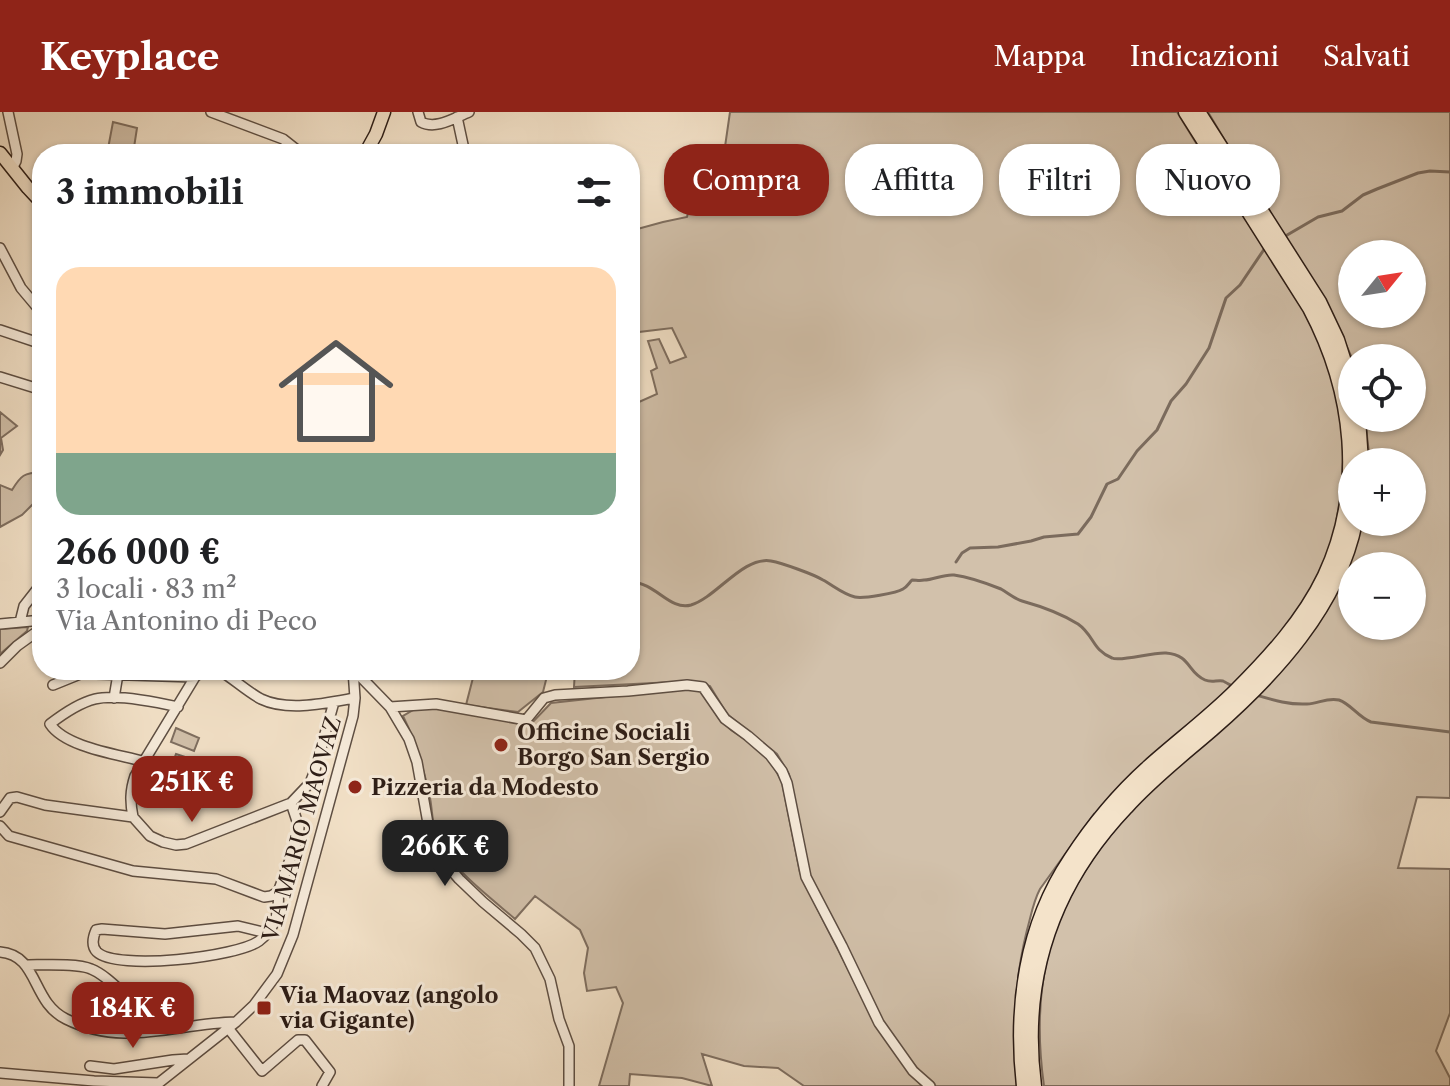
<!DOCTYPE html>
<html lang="it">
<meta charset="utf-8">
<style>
body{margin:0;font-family:"Libre Caslon Text",serif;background:#f6f6f6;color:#202124;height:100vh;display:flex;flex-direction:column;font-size:30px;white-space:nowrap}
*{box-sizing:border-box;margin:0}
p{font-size:26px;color:#757577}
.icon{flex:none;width:44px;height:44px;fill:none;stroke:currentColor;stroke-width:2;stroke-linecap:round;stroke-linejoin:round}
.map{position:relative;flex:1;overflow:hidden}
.details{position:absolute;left:32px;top:32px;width:608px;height:536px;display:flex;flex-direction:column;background:#fff;border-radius:32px;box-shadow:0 2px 6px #0004}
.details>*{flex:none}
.guide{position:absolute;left:664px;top:32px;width:666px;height:72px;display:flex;gap:16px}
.needle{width:52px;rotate:60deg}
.buttons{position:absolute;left:1338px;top:128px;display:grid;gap:16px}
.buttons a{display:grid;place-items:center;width:88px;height:88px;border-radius:50%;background:#fff;box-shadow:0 2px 6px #0004;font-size:40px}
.price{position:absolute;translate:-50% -68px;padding:0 18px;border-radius:16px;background:#8f2418;color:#fff;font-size:26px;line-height:52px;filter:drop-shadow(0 2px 4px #0008)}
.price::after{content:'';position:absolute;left:50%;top:48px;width:24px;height:18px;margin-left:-12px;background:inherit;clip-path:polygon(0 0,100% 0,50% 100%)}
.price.active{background:#222;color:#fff}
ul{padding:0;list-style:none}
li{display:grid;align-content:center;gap:16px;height:424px;padding:0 24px}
li span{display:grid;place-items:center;height:248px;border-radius:24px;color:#555}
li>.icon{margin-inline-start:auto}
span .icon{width:144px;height:144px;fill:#fffc;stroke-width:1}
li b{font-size:34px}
h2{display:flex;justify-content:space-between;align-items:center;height:96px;padding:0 24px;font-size:34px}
.pill{padding:0 28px;border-radius:32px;background:#fff;box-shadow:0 2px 6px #0004;font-size:28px;line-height:72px}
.pill.active{background:#8f2418;color:#fff}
header{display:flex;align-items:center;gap:48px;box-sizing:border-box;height:112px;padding:0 40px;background:#8f2418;color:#fff}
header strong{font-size:38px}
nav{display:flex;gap:44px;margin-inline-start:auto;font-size:28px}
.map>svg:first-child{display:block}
.green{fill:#d2c1ab;stroke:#7e6e60;stroke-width:2;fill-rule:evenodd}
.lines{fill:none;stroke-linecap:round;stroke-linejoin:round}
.stream{stroke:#7b6b5d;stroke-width:3}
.minor-casing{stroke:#5d4e43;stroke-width:12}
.major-casing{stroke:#2b1c16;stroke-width:15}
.highway-casing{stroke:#2b1c16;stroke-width:17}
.minor{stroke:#f8eddd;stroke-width:9}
.major{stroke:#f4e3ca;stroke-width:12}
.highway{stroke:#f4e3ca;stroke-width:14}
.poi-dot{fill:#8f2418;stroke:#f8eddd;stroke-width:3}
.labels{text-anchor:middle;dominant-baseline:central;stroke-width:6;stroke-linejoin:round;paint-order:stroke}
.poi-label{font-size:22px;font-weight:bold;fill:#2b1c16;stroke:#f8eddd;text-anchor:start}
.street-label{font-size:22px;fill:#2b1c16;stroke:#f8eddd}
</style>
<header>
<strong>Keyplace</strong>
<nav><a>Mappa</a><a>Indicazioni</a><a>Salvati</a></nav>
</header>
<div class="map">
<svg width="1450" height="974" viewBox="0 0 1450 974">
<rect width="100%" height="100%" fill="#f4e3ca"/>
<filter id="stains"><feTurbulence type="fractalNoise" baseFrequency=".0025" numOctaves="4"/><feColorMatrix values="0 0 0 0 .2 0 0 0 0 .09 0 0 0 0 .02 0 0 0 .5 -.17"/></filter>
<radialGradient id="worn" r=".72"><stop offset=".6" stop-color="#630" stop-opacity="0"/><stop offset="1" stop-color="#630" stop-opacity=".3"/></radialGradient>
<path class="green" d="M730 0H1177L1222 73 1243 59 1208 0H1450V686L1417 685 1398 756 1450 757V901L1436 939 1450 966V974H1044C1030 873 1049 799 1113 720L1094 702 1040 777C1033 790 1031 804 1027 818 1014 870 1012 922 1017 974H936L926 967 907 944 877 901 809 761 804 733 789 662 777 642 727 602 710 574 693 569 574 575 575 558H630V294L657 282 651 259 657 256 648 229 659 227 670 251 686 245 672 216 630 221V119L663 110 687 105 688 101 716 97ZM1352 142H1412V202H1352ZM1343 226 1352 246H1412V306H1365L1370 350H1412V410L1336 411 1341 381 1343 345 1342 316 1331 259ZM1352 454H1412V514H1352Z
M113 10 137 16 133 42H107Z
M0 300 17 314 1 326 3 338 0 343Z
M42 360V383L22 403 0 415V373L12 378C21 363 24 361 42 360Z
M28 515 27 519 0 542V517Z
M475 558H557L548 560 543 580 518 600 466 593Z
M688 576 702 580 718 605 731 618 755 634 772 652 782 670 800 761 811 784 878 917 905 955 922 974H804L778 956 744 954 702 942 712 974 682 966 630 962 629 974H599L623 891 616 875 587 879 584 861 588 836 580 818 535 784 515 807C493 788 454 758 440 733 432 718 433 702 430 686 424 657 416 630 403 604L415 597 448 596 529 614 551 591Z
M176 616 199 626 194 639 171 630Z
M176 642 191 647 181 675 166 669Z"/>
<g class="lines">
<path class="stream" d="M1282 126 1318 105 1342 99 1363 83 1377 77 1418 61 1430 59 1450 60
M956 450 962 441 970 436 998 435 1031 429 1044 425 1078 422 1091 405 1107 372 1118 367 1137 339 1157 318 1171 289 1186 272 1209 236 1226 186 1240 173 1265 136
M630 470C656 470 669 499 691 493 717 485 743 444 771 449 782 451 813 462 823 468 834 474 843 482 855 485 863 487 897 481 903 477 907 475 909 471 912 468 916 468 920 469 924 468 934 468 943 462 954 463 969 465 986 471 1001 477 1008 481 1015 487 1022 489 1040 494 1062 502 1078 512 1094 523 1092 538 1112 546 1121 550 1152 540 1166 541 1191 543 1187 560 1205 568 1212 571 1216 568 1223 569 1225 570 1232 574 1234 575
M1256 583C1273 588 1289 593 1307 592 1318 592 1327 585 1339 588 1351 592 1358 605 1371 610L1450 620"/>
<g class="minor-casing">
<path id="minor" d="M8 0 17 42 16 49 12 57
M211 0 283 27 302 42
M418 0 421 10C436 18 454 6 469 0
M457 5 465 42
M0 136 21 176 42 201
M0 218 42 232
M0 265 42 278
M20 510 24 494 42 471
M0 512 42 508
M0 551 17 534 42 516
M219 558C234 567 246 579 261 587 288 600 327 591 355 586
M354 558 390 595 409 627 417 650 431 728 436 740 459 767 483 790 521 822 535 836 550 867 559 907 569 934V974
M53 573 90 558 96 562 195 565
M114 586 118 562
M390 595 436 592 526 608 544 586 555 583 628 579 687 573 703 575 725 607 748 624 770 643 782 659 787 671 806 765 842 834 879 911 913 959 930 974
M142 649C116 642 65 635 50 612 63 602 79 591 95 587 116 582 156 590 178 595
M0 700 10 686 17 685 45 693 133 705 150 724 163 730 176 733 186 732 291 691 310 671 314 661 334 590
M133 705C130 690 130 679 135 664L195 565 203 558
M0 714 9 724 133 759 216 767 264 785 271 784 278 780
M267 821 238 814 165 822 102 817 96 818C93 825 91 834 97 840 117 859 237 845 259 829 275 817 280 799 278 780L298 726 299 715 291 691
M0 840C39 843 31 890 66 907 124 936 177 911 236 910
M27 853C43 853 78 851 91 857 106 863 119 878 131 888V898L112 920
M228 916 262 959 298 928H305L330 960 322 974
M90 954 114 957 173 948 188 947
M0 961 94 969 158 971
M155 974 236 910 254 893 277 862 293 823 353 604 355 586 353 558"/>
</g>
<g class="major-casing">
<path id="major" d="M0 41 28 76 42 91
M365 42 376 22 384 0"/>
</g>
<g class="highway-casing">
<path id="highway" d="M1198 0 1319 190 1337 228 1352 275
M1358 306 1361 350
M1024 974C1015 895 1026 814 1071 747 1093 713 1119 682 1149 655 1178 629 1209 606 1236 579 1270 545 1304 508 1325 464 1366 376 1354 279 1310 196L1186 0
M1034 974C1020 867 1052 773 1126 695 1152 666 1182 643 1212 617 1274 563 1338 494 1355 410"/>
</g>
<use href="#minor" class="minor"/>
<use href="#major" class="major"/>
<use href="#highway" class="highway"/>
</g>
<g class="poi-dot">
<circle cx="501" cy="633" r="8"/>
<circle cx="355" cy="675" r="8"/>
<rect x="256" y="888" width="16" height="16" rx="4"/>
</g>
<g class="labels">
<g class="poi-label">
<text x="517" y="620">Officine Sociali<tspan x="517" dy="25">Borgo San Sergio</tspan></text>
<text x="371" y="675">Pizzeria da Modesto</text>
<text x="280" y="883">Via Maovaz (angolo<tspan x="280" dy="25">via Gigante)</tspan></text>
</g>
<g class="street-label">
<text transform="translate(302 717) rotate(-74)">VIA MARIO MAOVAZ</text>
</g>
</g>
<rect width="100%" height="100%" filter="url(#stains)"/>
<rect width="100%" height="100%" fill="url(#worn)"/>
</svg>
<div class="buttons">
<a><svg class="needle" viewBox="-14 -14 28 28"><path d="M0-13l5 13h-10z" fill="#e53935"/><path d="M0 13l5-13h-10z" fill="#757577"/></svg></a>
<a><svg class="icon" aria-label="locate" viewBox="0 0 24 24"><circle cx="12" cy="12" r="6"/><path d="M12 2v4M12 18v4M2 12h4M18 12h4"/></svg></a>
<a>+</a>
<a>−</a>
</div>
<b class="price" style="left:192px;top:712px">251K €</b>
<b class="price active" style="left:445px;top:776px">266K €</b>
<b class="price" style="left:133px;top:938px">184K €</b>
<div class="guide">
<a class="pill active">Compra</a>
<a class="pill">Affitta</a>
<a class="pill">Filtri</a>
<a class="pill">Nuovo</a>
</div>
<section class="details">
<h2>3 immobili<svg class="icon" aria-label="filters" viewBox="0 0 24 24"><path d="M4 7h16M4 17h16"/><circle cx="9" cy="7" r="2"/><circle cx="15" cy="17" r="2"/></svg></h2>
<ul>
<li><span style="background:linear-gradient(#ffd9b3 75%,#7fa58c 0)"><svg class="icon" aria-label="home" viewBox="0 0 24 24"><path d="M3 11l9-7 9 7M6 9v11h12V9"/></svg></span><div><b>266 000 €</b><p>3 locali · 83 m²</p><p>Via Antonino di Peco</p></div></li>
</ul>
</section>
</div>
